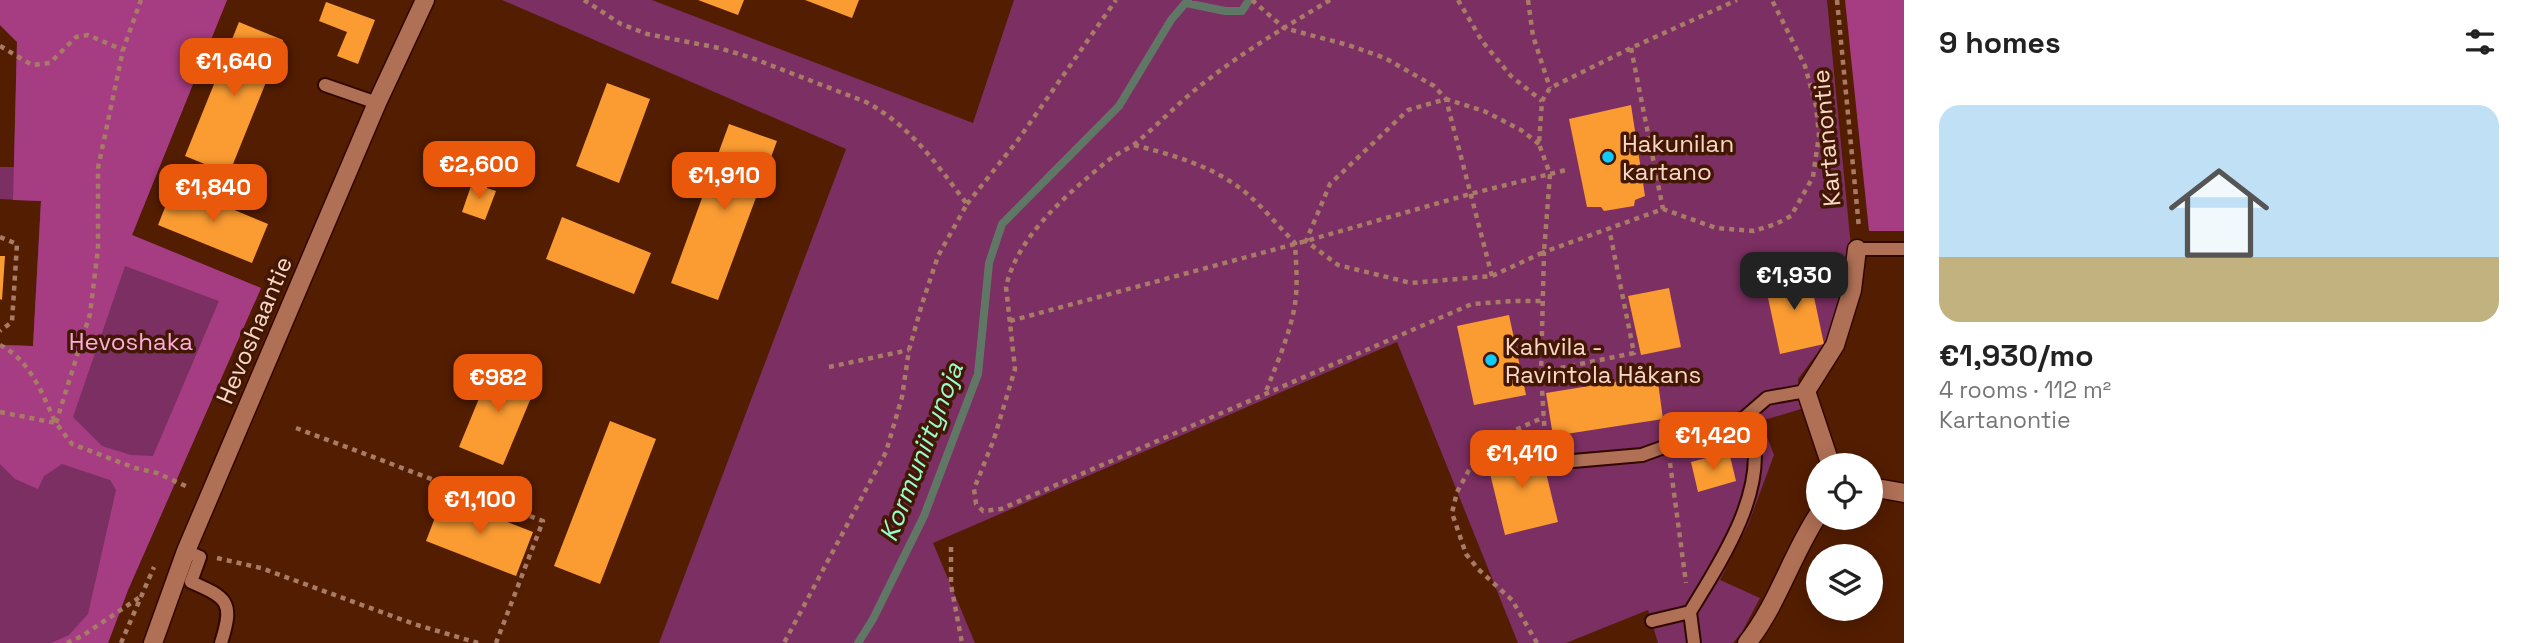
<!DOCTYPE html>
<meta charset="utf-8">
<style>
body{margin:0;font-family:"Space Grotesk",sans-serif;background:#f6f6f6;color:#222;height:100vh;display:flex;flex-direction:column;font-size:26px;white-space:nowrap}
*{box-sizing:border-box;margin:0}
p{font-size:23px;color:#767676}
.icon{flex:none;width:38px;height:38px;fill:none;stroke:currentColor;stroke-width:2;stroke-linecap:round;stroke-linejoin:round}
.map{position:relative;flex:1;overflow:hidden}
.drawer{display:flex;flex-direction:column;background:#fff;width:630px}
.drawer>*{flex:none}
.controls{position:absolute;left:1806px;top:453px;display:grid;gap:14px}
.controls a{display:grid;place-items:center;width:77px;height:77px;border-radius:50%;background:#fff;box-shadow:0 4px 18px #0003;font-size:35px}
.price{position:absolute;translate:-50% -60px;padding:0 16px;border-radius:14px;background:#ea580c;color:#fff;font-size:23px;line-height:46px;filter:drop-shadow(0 2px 4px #0008)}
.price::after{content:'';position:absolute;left:50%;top:42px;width:21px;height:16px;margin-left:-10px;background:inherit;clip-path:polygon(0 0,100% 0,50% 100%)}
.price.active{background:#222;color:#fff}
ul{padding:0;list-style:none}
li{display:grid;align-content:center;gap:14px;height:371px;padding:0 35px}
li+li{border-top:2px solid #e0e0e0}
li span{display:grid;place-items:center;height:217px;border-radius:21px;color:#555}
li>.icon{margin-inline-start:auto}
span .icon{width:126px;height:126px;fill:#fffc;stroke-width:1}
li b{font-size:30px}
h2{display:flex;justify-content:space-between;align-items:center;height:84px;padding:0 35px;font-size:30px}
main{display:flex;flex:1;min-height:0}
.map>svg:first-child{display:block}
.green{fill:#7c2f62}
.forest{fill:#a63d82;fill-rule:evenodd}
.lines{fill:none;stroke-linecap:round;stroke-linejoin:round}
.stream{stroke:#607765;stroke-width:8}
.building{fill:#fb9c32}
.lane-casing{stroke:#310800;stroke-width:16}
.street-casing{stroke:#310800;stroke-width:21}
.path{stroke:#a87b66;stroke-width:4.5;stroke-dasharray:5 5;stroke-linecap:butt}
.lane{stroke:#af7055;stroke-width:12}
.street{stroke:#af7055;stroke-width:18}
.poi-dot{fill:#10cafa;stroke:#421805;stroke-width:2.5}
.labels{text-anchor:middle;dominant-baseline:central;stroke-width:7;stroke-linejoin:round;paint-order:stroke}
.street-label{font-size:24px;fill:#fbd7c8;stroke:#421805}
.poi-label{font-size:24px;fill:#fbd7c8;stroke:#421805;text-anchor:start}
.park-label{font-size:24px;fill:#feacdc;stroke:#421805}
.water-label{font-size:26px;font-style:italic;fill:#98fbce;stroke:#421805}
</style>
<main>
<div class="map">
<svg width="1904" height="643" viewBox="0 0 1904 643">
<rect width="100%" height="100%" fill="#531d01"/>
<path class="green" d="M0 0H227L132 235 261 288 128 590 108 643H0V345L33 346 41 201 0 199V167H14L17 42 0 25Z
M502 0H652L973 123 1014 0H1827L1851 247 1829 337 1798 379 1801 409 1761 421 1774 455 1748 525 1720 580 1760 598 1742 632 1733 643H1658L1648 610 1566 643H1518L1397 342 933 543 975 643H659L846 149Z"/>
<path class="forest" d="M0 0H227L132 235 261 288 128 590 108 643H51L69 635 88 614 116 490 110 480 62 464 44 476 38 489 15 479 0 464V345L33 346 41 201 13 200 17 42 0 25ZM125 266 219 301 153 456 131 455 102 446 73 417Z
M1845 0H1904V231H1869Z"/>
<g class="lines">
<path class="stream" d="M1186 3 1225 11H1242L1249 0
M858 643 873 619 924 516 978 374 989 263 1002 224 1119 106 1171 20 1188 0"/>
</g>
<path class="building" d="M698 0H744L738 15Z
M805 0H859L852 18Z
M326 2 375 20 358 64 337 56 347 32 319 21Z
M239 22 283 40 229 174 185 156Z
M607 83 650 99 619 183 576 166Z
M1631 105 1645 196 1635 200 1634 206 1604 211 1601 207H1587L1569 119Z
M729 124 777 141 718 300 671 283Z
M472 183 496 191 485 220 462 212Z
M174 185 268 224 252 263 158 225Z
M562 217 651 253 634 294 546 259Z
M0 256H5L2 300 0 299Z
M1808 269 1824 344 1780 354 1764 279Z
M1669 288 1681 347 1641 355 1628 296Z
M1509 315 1526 395 1474 405 1457 326Z
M494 362 538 381 503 465 459 447Z
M1657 375 1663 419 1553 436 1546 393Z
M610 421 656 439 600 584 554 566Z
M1539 444 1558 522 1505 535 1486 457Z
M1729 452 1736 481 1698 492 1691 462Z
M443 497 533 532 516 576 426 541Z"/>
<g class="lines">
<g class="lane-casing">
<path id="lane" d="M325 85 377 103
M1857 249H1904
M1573 461 1642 455 1744 418 1767 398 1806 391
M186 551 200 557 191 582C228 598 234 602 221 643
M1690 612C1719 564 1765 496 1753 437 1752 431 1747 424 1744 418
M1652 621 1690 612 1694 643"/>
</g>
<g class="street-casing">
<path id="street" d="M1831 466 1806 391 1835 345 1852 290 1857 249
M1871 487 1904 493
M153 643 186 551 377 103 425 0
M1747 643C1778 604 1791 556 1818 515"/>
</g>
<path class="path" d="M584 0 621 24 647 34 719 48 752 58 866 102C911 126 937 165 967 204L938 256 922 304 909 350 902 397 886 452 784 643
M1252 0 1284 28 1348 45 1385 58 1434 86 1446 99 1492 276
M1330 0C1289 25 1247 49 1209 79 1183 98 1161 122 1136 143 1126 150 1114 155 1105 163 1066 195 1017 237 1006 287L1015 369 994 439 974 489 976 504 983 511 1001 509 1472 304 1514 301H1544
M1458 0 1482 41 1511 76 1542 101
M1528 0 1533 36 1550 88
M1837 0 1859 228
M0 46 32 65 50 63 76 37 88 35 123 50
M1631 48 1663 209
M1539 144 1521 130 1484 111 1446 99 1408 110 1330 184 1306 241 1338 265 1411 283 1492 276 1544 252 1550 174 1539 144 1542 101 1550 88 1631 48 1737 0
M1134 145C1173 155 1213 166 1245 192 1263 207 1278 226 1295 243 1296 263 1298 284 1295 304 1290 335 1276 365 1265 394
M967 204 1018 140 1116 0
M0 237 17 244 12 322 0 331
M1010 321 1306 241 1470 194 1566 170
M0 345C29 359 43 394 55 422
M829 367 909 350
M1541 372 1634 353 1609 228
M0 412 56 423 72 444 135 468 157 473 188 487
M56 423 90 314 98 249V168L123 50 141 0
M296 428 543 521 496 643
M1559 449 1545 438 1541 372 1544 252 1663 209 1716 228 1754 231 1776 224 1791 216 1813 177 1819 135 1816 106 1805 66 1772 0
M1670 463 1686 583
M951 547V585L962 643
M217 558 261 568 414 624 478 643
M67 643 82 636 140 597
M121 643 154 567
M1537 643 1512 600 1478 569 1466 554 1452 513 1457 492 1481 448 1491 441 1544 417"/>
<use href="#lane" class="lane"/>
<use href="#street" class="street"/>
</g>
<g class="poi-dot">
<circle cx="1608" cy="157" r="7"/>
<circle cx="1491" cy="360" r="7"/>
</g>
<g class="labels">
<g class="street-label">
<text transform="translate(1826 138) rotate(-95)">Kartanontie</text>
<text transform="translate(254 330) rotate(-67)">Hevoshaantie</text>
</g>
<g class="poi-label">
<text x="1622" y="143">Hakunilan<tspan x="1622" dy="28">kartano</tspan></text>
<text x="1505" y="346">Kahvila -<tspan x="1505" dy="28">Ravintola Håkans</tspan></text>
</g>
<g class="park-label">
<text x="131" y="341">Hevoshaka</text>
</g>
<g class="water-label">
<text transform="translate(921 452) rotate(-69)">Kormuniitynoja</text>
</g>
</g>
</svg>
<div class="controls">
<a><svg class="icon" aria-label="locate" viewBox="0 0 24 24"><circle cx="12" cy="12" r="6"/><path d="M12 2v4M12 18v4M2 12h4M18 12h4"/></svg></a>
<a><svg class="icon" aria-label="layers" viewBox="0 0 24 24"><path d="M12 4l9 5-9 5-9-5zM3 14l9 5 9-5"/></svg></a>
</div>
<b class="price" style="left:234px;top:98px">€1,640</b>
<b class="price" style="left:479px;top:201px">€2,600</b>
<b class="price" style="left:724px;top:212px">€1,910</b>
<b class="price" style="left:213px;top:224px">€1,840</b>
<b class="price active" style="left:1794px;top:312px">€1,930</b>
<b class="price" style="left:498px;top:414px">€982</b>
<b class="price" style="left:1713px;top:472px">€1,420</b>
<b class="price" style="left:1522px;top:490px">€1,410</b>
<b class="price" style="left:480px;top:536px">€1,100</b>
</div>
<section class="drawer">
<h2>9 homes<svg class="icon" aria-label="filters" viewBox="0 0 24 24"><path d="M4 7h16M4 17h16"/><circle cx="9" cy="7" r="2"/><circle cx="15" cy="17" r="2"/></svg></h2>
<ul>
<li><span style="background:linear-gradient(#bfe0f5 70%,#c2b280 0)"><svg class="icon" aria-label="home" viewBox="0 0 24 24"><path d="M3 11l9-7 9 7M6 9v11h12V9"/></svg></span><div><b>€1,930/mo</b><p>4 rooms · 112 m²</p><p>Kartanontie</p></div></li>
</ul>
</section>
</main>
